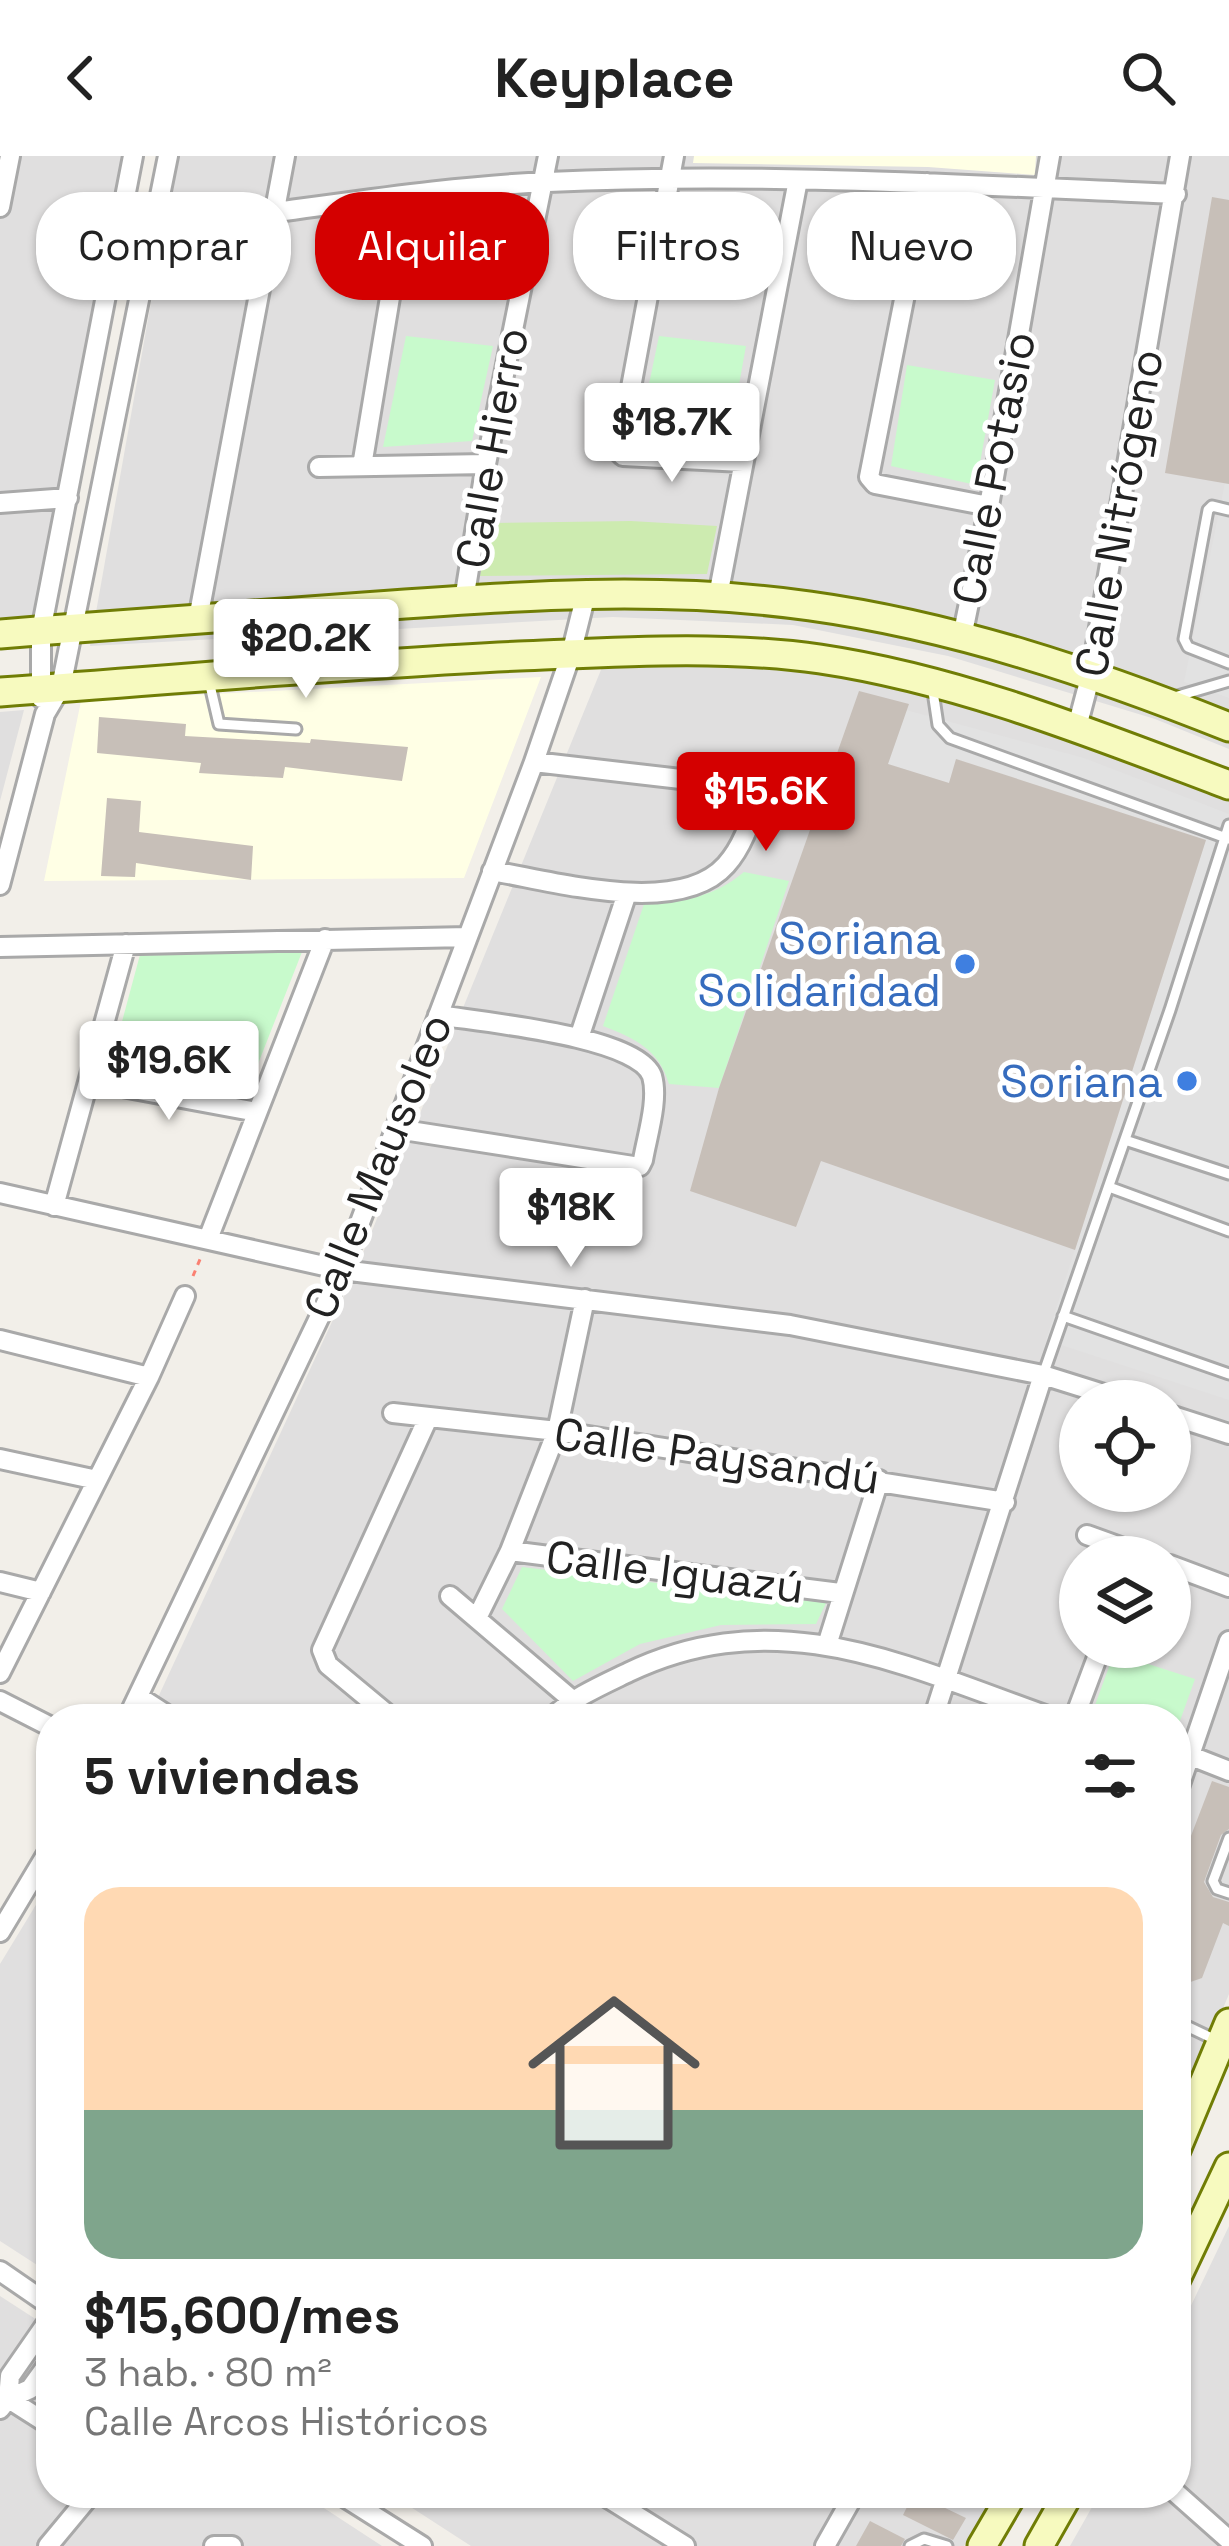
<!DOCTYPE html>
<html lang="es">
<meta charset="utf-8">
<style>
body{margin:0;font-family:"Space Grotesk",sans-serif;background:#f6f6f6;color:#222;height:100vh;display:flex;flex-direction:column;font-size:45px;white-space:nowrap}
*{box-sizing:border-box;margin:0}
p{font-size:39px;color:#767676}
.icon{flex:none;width:66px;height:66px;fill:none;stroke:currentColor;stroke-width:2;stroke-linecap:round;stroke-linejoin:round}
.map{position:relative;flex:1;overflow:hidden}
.sheet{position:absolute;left:36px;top:1548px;width:1155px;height:804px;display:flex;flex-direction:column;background:#fff;border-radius:48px;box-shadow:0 3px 9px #0004}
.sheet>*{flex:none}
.top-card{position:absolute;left:36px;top:36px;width:1158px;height:108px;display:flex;gap:24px}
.controls{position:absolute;left:1059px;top:1224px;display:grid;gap:24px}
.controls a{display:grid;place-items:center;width:132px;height:132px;border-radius:50%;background:#fff;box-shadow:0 3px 9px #0004;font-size:60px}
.price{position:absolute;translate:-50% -102px;padding:0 27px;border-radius:12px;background:#fff;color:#222;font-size:39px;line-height:78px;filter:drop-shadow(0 3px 6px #0008)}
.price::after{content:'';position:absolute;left:50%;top:72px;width:36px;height:27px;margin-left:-18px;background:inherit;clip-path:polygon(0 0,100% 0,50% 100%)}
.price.selected{background:#d40000;color:#fff}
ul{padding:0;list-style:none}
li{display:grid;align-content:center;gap:24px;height:636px;padding:0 48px}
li+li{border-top:3px solid #e0e0e0}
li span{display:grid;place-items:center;height:372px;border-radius:36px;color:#555}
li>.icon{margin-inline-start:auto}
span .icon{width:216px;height:216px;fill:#fffc;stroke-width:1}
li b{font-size:51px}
h2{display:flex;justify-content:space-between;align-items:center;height:144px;padding:0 48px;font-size:51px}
.chip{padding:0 42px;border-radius:48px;background:#fff;box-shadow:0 3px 9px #0004;font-size:42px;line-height:108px}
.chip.selected{background:#d40000;color:#fff}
header{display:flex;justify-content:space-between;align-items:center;height:156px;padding:0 48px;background:#fff;font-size:54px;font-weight:800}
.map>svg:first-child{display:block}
.residential{fill:#e0dfdf;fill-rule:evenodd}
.education{fill:#ffffe5}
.grass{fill:#cdebb0}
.park{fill:#c8facc}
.parking{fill:#e2e2e2}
.building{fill:#c7bfb8}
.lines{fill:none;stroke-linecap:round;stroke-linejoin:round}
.lane-casing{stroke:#a9a9a9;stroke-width:15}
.street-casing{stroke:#a9a9a9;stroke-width:24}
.secondary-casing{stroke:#707d05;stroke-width:33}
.path{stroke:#fa8072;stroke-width:3;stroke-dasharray:6 6;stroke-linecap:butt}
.lane{stroke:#fff;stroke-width:9}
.street{stroke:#fff;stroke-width:18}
.secondary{stroke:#f7fabf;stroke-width:27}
.shop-dot{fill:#3f7fe0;stroke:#fff;stroke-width:4.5}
.labels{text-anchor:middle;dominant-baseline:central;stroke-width:10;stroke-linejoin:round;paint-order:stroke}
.street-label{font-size:45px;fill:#222;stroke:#fff}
.shop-label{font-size:45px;fill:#366cbe;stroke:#fff;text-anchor:end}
</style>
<header><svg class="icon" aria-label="back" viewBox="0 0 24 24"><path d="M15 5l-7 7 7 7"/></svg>Keyplace<svg class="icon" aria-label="search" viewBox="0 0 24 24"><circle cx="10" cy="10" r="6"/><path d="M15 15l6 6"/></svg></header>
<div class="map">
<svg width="1229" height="2390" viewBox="0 0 1229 2390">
<rect width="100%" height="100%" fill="#f2efe9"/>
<path class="residential" d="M0 0H129L46 486 0 491Z
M177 0H1229V593L1155 563 948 500 793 469 613 461 90 490Z
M605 504 822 513 1076 580 1229 642V1838L1176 1966V1563H148L356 1114ZM1080 1245H1170V1335H1080ZM1080 1401H1170V1491H1080Z
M24 554 0 645V556Z
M51 1724V2118L0 2085V1808Z
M1229 2070V2390H1070L1100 2337H1176V2181Z
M0 2140 51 2173V2337H301L382 2390H0Z
M389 2337H997L964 2390H471Z"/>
<path class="education" d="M694 0H1036L1035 19 928 11 693 7Z
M541 521 464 722 44 725 81 545Z"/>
<path class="grass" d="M631 365 717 370 707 418 480 420 489 367Z"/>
<path class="park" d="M406 180 493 190 472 285 383 291Z
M659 180 746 190 728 289 638 281Z
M907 209 995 224 976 329 891 310Z
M744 716 789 725 719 932 669 928C659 893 634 882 603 870L644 748C684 745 713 742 744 716Z
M141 795 302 796 245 941 109 914Z
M522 1411 826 1447 816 1468 721 1469 640 1488 573 1525 502 1453Z
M1114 1497 1195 1523 1176 1576V1563H1090Z"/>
<path class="parking" d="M1225 327 1229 328V542L1184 526Z
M906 554 1084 602 1229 658V1244L1046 1184 1206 684 957 603 949 627 888 608Z"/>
<path class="building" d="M1212 41 1229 44V328L1165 317Z
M859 535 909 548 888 608 949 627 956 603 1206 684 1075 1094 821 1005 796 1071 690 1035 719 932Z
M99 561 186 568 185 580 310 587 311 583 408 591 402 625 285 611 283 622 199 617 201 607 97 597Z
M107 642 141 645 139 676 253 690 251 724 136 707 135 721 101 720Z
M1212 1625 1229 1631V1673L1221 1679 1204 1726 1213 1741 1229 1746V1770L1223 1767 1202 1822 1176 1831V1719Z
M914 2337 966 2362 953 2384 903 2359Z
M870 2365 905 2383 901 2390H856Z"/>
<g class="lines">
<g class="lane-casing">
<path id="lane" d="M1229 354 1212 350 1208 354 1184 483 1188 491 1229 507
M209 525 219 568 296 573
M932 529 938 569 950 582 1229 683
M1171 542 1229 525
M1125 984 1229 1018
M1109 1031 1229 1075
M1063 1160 1229 1218
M1043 1219 1170 854 1229 669
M1229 1682 1213 1725 1217 1733 1229 1737
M1176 1865 1220 1886
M910 2390 924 2383 947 2390"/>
</g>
<g class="street-casing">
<path id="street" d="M674 0 619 296 623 300 743 306
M927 27 869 321 875 328 989 350
M0 51 10 0
M276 56C366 44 457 30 548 26 757 16 967 29 1176 38
M362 310 407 39
M319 311 486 308
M0 347 68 342
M718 440 798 24
M464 444 486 308 548 0
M198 463 285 0
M962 481 989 350 1050 0
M41 542V475L133 0
M1077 571 1091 518 1180 0
M534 606 802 637
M492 715C553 725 679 762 726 709 745 688 752 659 761 633
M0 729 45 558 61 531 168 0
M0 791 468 781
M579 882 627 737
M90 925 257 956
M397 973 633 1010H640L643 1004C647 980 659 944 652 920 638 880 480 866 438 859
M0 1037 342 1114 790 1169 1043 1219 1126 1245
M54 1050 126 788
M208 1083 325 783
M0 1184 149 1221
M393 1257 557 1275 1005 1346
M1170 1259 1229 1278
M0 1303 97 1324
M1087 1379 1148 1401
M510 1395 840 1437
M1170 1409 1229 1431
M0 1426 41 1436
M450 1440 571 1543
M477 1462 510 1395 557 1275 585 1143
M827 1489 879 1324
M0 1517 149 1221 185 1140
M139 1541 173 1563
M0 1545 51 1571
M127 1563 342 1114 534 606 571 498 586 438
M393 1563 328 1509 322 1494 428 1262
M550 1563C574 1541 600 1530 629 1516 780 1444 910 1512 1056 1563
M933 1563 1043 1219
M1074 1563 1101 1491
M1191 1600 1229 1615
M1176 1640 1229 1485
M0 1776 51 1691
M0 2115 51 2150
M4 2240 51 2270
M8 2243 10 2220 51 2161
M0 2253 8 2243 30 2233 51 2204
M338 2337 422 2390
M600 2337 685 2390
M1176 2337 1229 2384
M48 2390 92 2337
M214 2390H232
M825 2390 855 2337"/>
</g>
<g class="secondary-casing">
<path id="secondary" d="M0 478C121 468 242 460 364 451 512 440 662 429 810 450 954 470 1094 517 1229 571
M0 536C173 524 346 508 519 500 618 496 721 489 820 503 961 524 1096 579 1229 629
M1176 1994 1229 1867
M1176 2123 1229 2011
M982 2390 1013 2337
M1039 2390 1069 2337"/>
</g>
<path class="path" d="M193 1120 201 1101"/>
<use href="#lane" class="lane"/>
<use href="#street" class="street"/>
<use href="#secondary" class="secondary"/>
</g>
<g class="shop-dot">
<circle cx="965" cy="808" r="12"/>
<circle cx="1187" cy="925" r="12"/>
</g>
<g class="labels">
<g class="street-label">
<text transform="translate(492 292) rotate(-80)">Calle Hierro</text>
<text transform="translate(994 312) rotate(-79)">Calle Potasio</text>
<text transform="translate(1119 357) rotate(-80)">Calle Nitrógeno</text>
<text transform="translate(378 1010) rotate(-68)">Calle Mausoleo</text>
<text transform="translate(717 1300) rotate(8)">Calle Paysandú</text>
<text transform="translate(675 1416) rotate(7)">Calle Iguazú</text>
</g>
<g class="shop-label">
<text x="941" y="782">Soriana<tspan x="941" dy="52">Solidaridad</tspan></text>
<text x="1163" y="925">Soriana</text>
</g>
</g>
</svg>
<div class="controls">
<a><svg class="icon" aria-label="locate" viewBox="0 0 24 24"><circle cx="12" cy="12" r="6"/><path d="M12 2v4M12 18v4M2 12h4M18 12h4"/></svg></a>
<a><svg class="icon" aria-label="layers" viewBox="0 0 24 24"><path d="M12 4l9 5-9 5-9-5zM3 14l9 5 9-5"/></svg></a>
</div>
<b class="price" style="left:672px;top:329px">$18.7K</b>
<b class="price" style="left:306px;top:545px">$20.2K</b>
<b class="price selected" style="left:766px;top:698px">$15.6K</b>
<b class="price" style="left:169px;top:967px">$19.6K</b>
<b class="price" style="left:571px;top:1114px">$18K</b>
<div class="top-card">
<a class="chip">Comprar</a>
<a class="chip selected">Alquilar</a>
<a class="chip">Filtros</a>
<a class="chip">Nuevo</a>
</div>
<section class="sheet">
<h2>5 viviendas<svg class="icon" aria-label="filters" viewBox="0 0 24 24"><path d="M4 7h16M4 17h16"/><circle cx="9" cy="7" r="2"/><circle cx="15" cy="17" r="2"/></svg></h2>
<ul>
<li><span style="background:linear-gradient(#ffd9b3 60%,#7fa58c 0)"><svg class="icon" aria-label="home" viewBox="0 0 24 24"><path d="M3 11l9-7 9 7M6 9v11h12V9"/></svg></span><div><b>$15,600/mes</b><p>3 hab. · 80 m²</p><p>Calle Arcos Históricos</p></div></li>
</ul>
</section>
</div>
